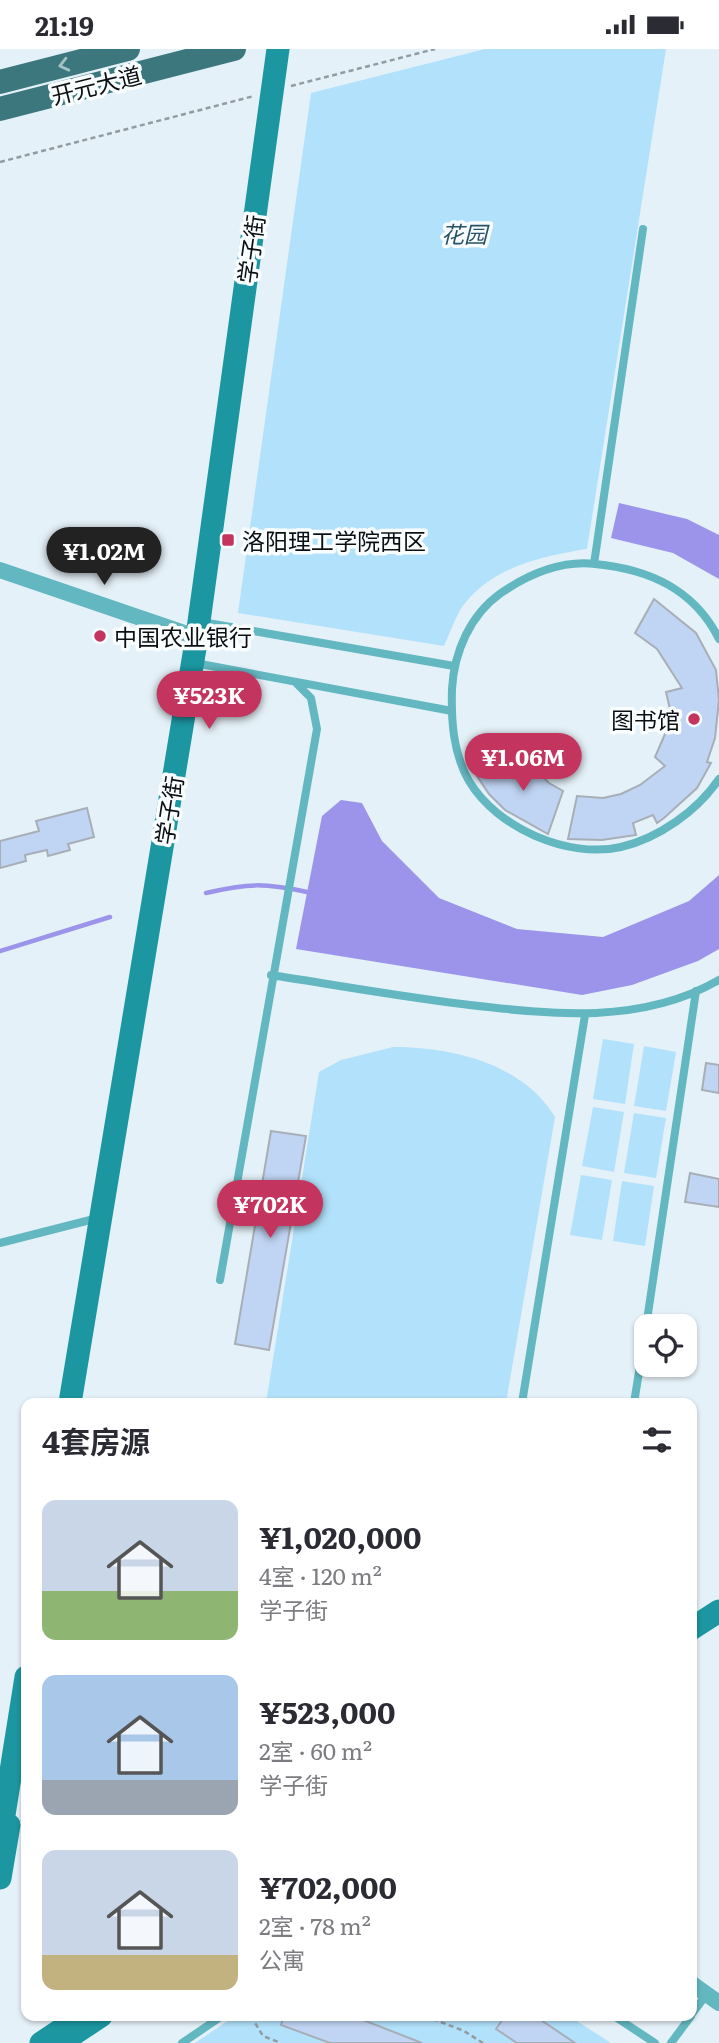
<!DOCTYPE html>
<html lang="zh">
<meta charset="utf-8">
<style>
body{margin:0;font-family:Literata,"Noto Sans SC",serif;background:#f2f2f3;color:#2b2b33;height:100vh;display:flex;flex-direction:column;font-size:26px;white-space:nowrap}
*{box-sizing:border-box;margin:0}
p{font-size:23px;color:#7c7c81}
.icon{flex:none;width:38px;height:38px;fill:none;stroke:currentColor;stroke-width:2;stroke-linecap:round;stroke-linejoin:round}
.map{position:relative;flex:1;overflow:hidden}
.sheet{position:absolute;left:21px;top:1349px;width:676px;height:623px;display:flex;flex-direction:column;background:#fff;border-radius:14px;box-shadow:0 2px 5px #0004}
.sheet>*{flex:none}
.controls{position:absolute;left:634px;top:1265px;display:grid;gap:14px}
.controls a{display:grid;place-items:center;width:63px;height:63px;border-radius:14px;background:#fff;box-shadow:0 2px 5px #0004;font-size:35px}
.price{position:absolute;translate:-50% -60px;padding:0 16px;border-radius:24px;background:#c3345e;color:#fff;font-size:23px;line-height:46px;filter:drop-shadow(0 2px 4px #0008)}
.price::after{content:'';position:absolute;left:50%;top:42px;width:21px;height:16px;margin-left:-10px;background:inherit;clip-path:polygon(0 0,100% 0,50% 100%)}
.price.selected{background:#222;color:#fff}
ul{padding:0;list-style:none}
li{display:flex;align-items:center;gap:21px;height:175px;padding:0 21px}
li span{display:grid;place-items:center;flex:none;width:196px;height:140px;border-radius:14px;color:#555}
li>.icon{margin-inline-start:auto}
span .icon{width:84px;height:84px;fill:#fffc;stroke-width:1}
li b{font-size:30px}
h2{display:flex;justify-content:space-between;align-items:center;height:84px;padding:0 21px;font-size:30px}
.status{display:flex;justify-content:space-between;align-items:center;height:49px;padding:0 35px;background:#fff;direction:ltr}
.status svg{height:19px;fill:currentColor}
.map>svg:first-child{display:block}
.green{fill:#b2e1fb}
.water{fill:#9b94ea}
.lines{fill:none;stroke-linecap:round;stroke-linejoin:round}
.stream{stroke:#9b94ea;stroke-width:4.5}
.building{fill:#c0d4f3;stroke:#a8aeb7;stroke-width:2}
.path{stroke:#929ba0;stroke-width:2.5;stroke-dasharray:5 3.5;stroke-linecap:butt}
.lane{stroke:#63b7c0;stroke-width:8}
.street{stroke:#63b7c0;stroke-width:16}
.secondary{stroke:#1c96a1;stroke-width:23}
.primary{stroke:#3c777d;stroke-width:24}
.oneway{stroke:#a4c1c4}
.poi-dot{fill:#c3345e;stroke:#fafdfe;stroke-width:2.5}
.labels{text-anchor:middle;dominant-baseline:central;stroke-width:7;stroke-linejoin:round;paint-order:stroke}
.street-label{font-size:23px;fill:#0b0f11;stroke:#fafdfe}
.park-label{font-size:23px;font-style:italic;fill:#27546a;stroke:#fafdfe}
.poi-label{font-size:23px;fill:#0b0f11;stroke:#fafdfe;text-anchor:start}
</style>
<div class="status"><b>21:19</b><svg viewBox="0 0 49 12"><path d="M0 12V9h3v3zM5 12V6h3v6zM10 12V3h3v9zM15 12V0h3v12zM26 1h20v11H26zM47 4h2v5h-2z"/></svg></div>
<div class="map">
<svg width="719" height="1994" viewBox="0 0 719 1994">
<rect width="100%" height="100%" fill="#e5f1f8"/>
<path class="green" d="M485 0H666L587 500C542 507 491 518 462 558 455 569 450 584 444 597L238 564 311 44Z
M603 990 634 995 625 1055 593 1050Z
M644 997 676 1003 666 1062 634 1057Z
M393 998C452 998 522 1014 555 1068L506 1354H266L319 1023 341 1011Z
M593 1058 624 1063 614 1123 582 1117Z
M634 1064 666 1069 656 1129 624 1124Z
M581 1126 612 1131 602 1191 570 1186Z
M622 1132 654 1137 645 1197 613 1192Z
M235 1967H569L611 1994H195Z"/>
<path class="water" d="M619 454 687 470 719 486V530L673 504 611 489Z
M341 751 362 754 382 792 439 849 517 880 603 888 689 852 719 826V900L698 912 632 936 582 946 296 900 322 767Z"/>
<g class="lines">
<path class="stream" d="M206 844C248 834 265 834 307 843
M0 902 110 868"/>
</g>
<path class="building" d="M654 550 696 584 716 621 719 651 715 689 707 713 711 714 697 739 664 769 657 774 653 766 633 774 636 786 602 791 568 790 577 747 603 749 621 745 640 736 665 717 655 708 672 669 666 643 682 639 657 600 635 584Z
M511 706 524 725 533 718 549 734 563 742 548 785 505 761 489 745 477 727Z
M87 759 94 788 68 795 70 801 48 807 47 801 25 806 26 812 0 819V792L39 782 36 772Z
M706 1014 719 1016V1044L702 1041Z
M271 1082 306 1087 269 1301 235 1295Z
M690 1124 719 1130V1158L685 1153Z
M284 1967H353L422 1994H330L281 1976Z
M505 1967H535L575 1994H517L496 1980Z"/>
<g class="lines">
<path class="path" d="M291 37 435 0
M0 113 254 47
M251 1967 263 1987 281 1994
M425 1967 464 1982 483 1994"/>
<path class="lane" d="M594 515 643 180
M202 573 454 617
M719 590C694 540 649 520 595 515 560 511 529 525 501 544 470 566 454 603 452 640 451 671 453 704 469 732 497 779 568 810 621 798 659 789 697 762 719 730
M195 614 452 662
M271 926C335 936 398 947 462 955 548 965 640 977 719 931
M0 1194 98 1169
M220 1231 317 680 311 649 295 633
M646 1278 696 942
M522 1354 585 966
M634 1354 646 1279
M691 1966 707 1945
M614 1967 655 1994
M182 1994 222 1967
M671 1994 691 1967"/>
<path class="street" d="M0 521 202 590
M691 1934 719 1954"/>
<path class="secondary" d="M70 1354 197 587 278 0
M691 1580 719 1562
M0 1791 26 1628
M0 1829 9 1776
M41 1994 71 1974
M60 1994 101 1967"/>
<path class="primary" d="M0 33 128 0
M0 60 234 0"/>
</g>
<defs><path id="oneway-chevron" d="M-2-3.5L2.5 0L-2 3.5" fill="none" stroke-width="1.6" stroke-linecap="round" stroke-linejoin="round" transform="scale(1.75)"/></defs>
<use class="oneway" href="#oneway-chevron" transform="translate(64 16) rotate(166)"/>
<g class="poi-dot">
<rect x="221" y="484" width="14" height="14" rx="3.5"/>
<circle cx="100" cy="587" r="7"/>
<circle cx="694" cy="670" r="7"/>
</g>
<g class="labels">
<g class="street-label">
<text transform="translate(96 35) rotate(-14)">开元大道</text>
<text transform="translate(250 200) rotate(-82)">学子街</text>
<text transform="translate(168 761) rotate(-81)">学子街</text>
</g>
<g class="park-label">
<text x="464" y="184">花园</text>
</g>
<g class="poi-label">
<text x="242" y="491">洛阳理工学院西区</text>
<text x="114" y="587">中国农业银行</text>
<text x="680" y="670" text-anchor="end">图书馆</text>
</g>
</g>
</svg>
<div class="controls">
<a><svg class="icon" aria-label="locate" viewBox="0 0 24 24"><circle cx="12" cy="12" r="6"/><path d="M12 2v4M12 18v4M2 12h4M18 12h4"/></svg></a>
</div>
<b class="price selected" style="left:104px;top:538px">¥1.02M</b>
<b class="price" style="left:209px;top:682px">¥523K</b>
<b class="price" style="left:523px;top:744px">¥1.06M</b>
<b class="price" style="left:270px;top:1191px">¥702K</b>
<section class="sheet">
<h2>4套房源<svg class="icon" aria-label="filters" viewBox="0 0 24 24"><path d="M4 7h16M4 17h16"/><circle cx="9" cy="7" r="2"/><circle cx="15" cy="17" r="2"/></svg></h2>
<ul>
<li><span style="background:linear-gradient(#c9d6e8 65%,#8fb573 0)"><svg class="icon" aria-label="home" viewBox="0 0 24 24"><path d="M3 11l9-7 9 7M6 9v11h12V9"/></svg></span><div><b>¥1,020,000</b><p>4室 · 120 m²</p><p>学子街</p></div></li>
<li><span style="background:linear-gradient(#a9c7e8 75%,#9aa5b1 0)"><svg class="icon" aria-label="home" viewBox="0 0 24 24"><path d="M3 11l9-7 9 7M6 9v11h12V9"/></svg></span><div><b>¥523,000</b><p>2室 · 60 m²</p><p>学子街</p></div></li>
<li><span style="background:linear-gradient(#c9d6e8 75%,#c2b280 0)"><svg class="icon" aria-label="home" viewBox="0 0 24 24"><path d="M3 11l9-7 9 7M6 9v11h12V9"/></svg></span><div><b>¥702,000</b><p>2室 · 78 m²</p><p>公寓</p></div></li>
</ul>
</section>
</div>
